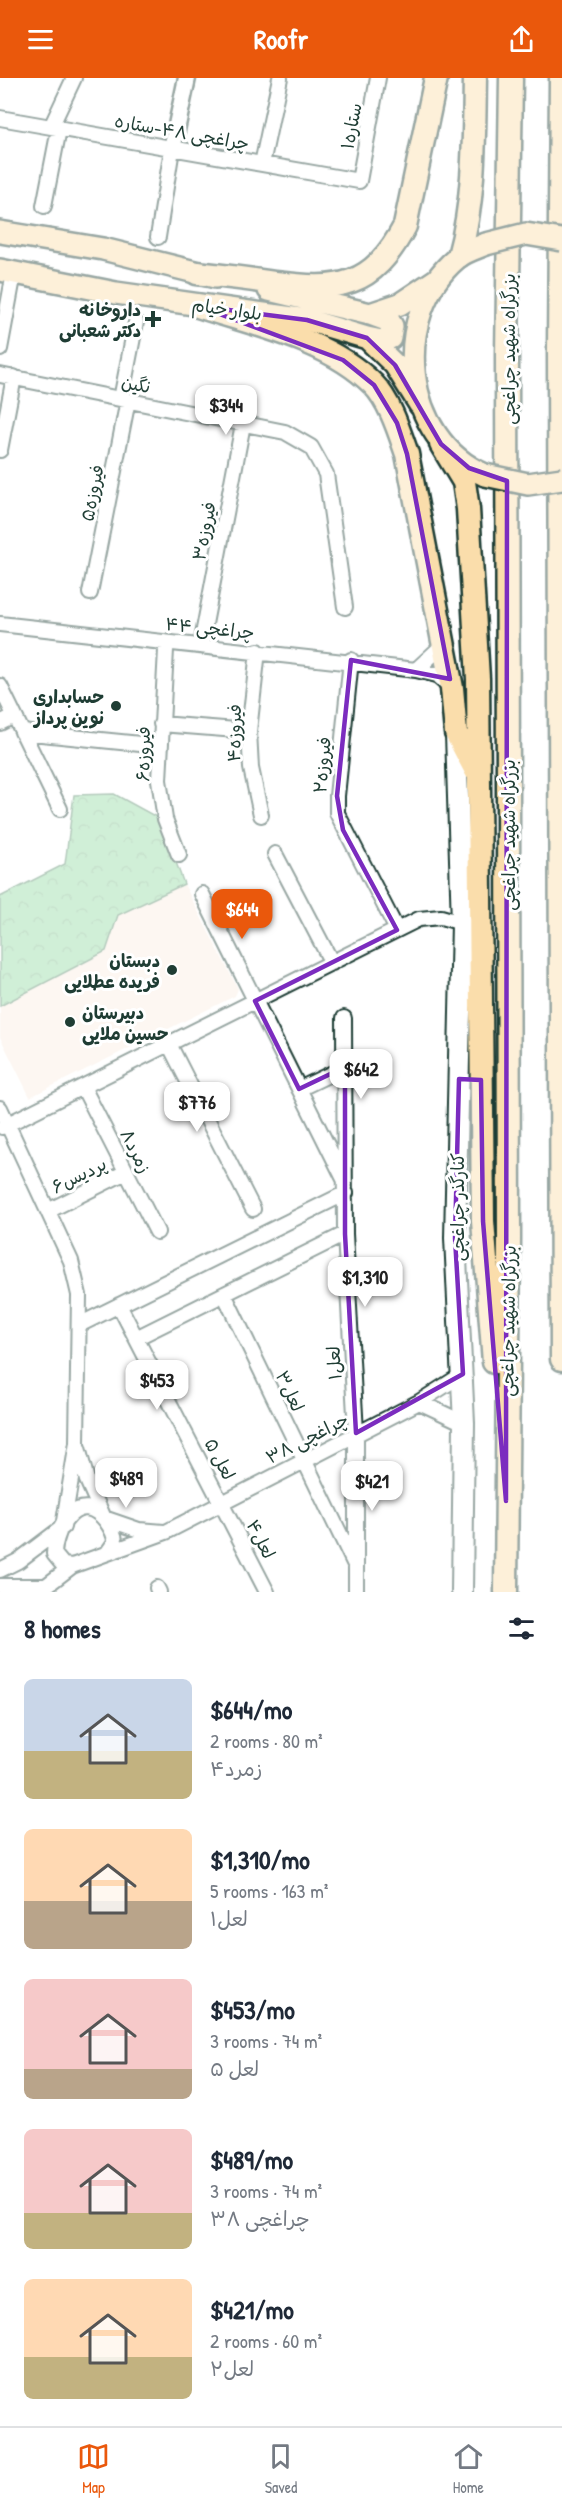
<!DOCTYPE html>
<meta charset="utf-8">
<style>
body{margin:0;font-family:"Patrick Hand","Playpen Sans Arabic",sans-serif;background:#f2f2f3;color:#1f2937;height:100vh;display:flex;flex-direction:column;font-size:22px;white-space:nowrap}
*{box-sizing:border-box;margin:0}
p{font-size:20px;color:#747a83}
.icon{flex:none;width:33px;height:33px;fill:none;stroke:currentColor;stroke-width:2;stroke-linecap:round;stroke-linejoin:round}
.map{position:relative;height:1514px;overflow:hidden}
.side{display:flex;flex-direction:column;background:#fff;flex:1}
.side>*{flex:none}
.price{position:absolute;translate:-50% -51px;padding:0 14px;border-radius:12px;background:#fff;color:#222;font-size:20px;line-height:39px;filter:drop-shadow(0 2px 3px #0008)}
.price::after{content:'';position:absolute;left:50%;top:36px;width:18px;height:14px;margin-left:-9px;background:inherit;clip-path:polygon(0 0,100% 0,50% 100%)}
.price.on{background:#ea580c;color:#fff}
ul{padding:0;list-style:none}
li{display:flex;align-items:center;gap:18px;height:150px;padding:0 24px}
li span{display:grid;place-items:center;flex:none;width:168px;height:120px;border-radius:9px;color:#555}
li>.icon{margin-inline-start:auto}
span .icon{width:72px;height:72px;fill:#fffc;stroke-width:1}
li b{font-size:26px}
h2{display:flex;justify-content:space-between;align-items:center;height:72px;padding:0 24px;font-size:26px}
header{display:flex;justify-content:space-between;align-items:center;height:78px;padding:0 24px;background:#ea580c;color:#fff;font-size:27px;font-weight:700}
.tabs{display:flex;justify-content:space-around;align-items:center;height:84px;border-top:2px solid #e0e1e3;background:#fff;font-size:16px;color:#747a83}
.tabs a{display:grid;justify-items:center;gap:3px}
.tabs .on{color:#ea580c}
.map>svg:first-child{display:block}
.built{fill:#faede2}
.forest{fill:url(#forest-crowns);stroke:#5c8c6e;stroke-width:1.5}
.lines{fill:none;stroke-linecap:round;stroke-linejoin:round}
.minor-casing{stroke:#1f3d34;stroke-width:18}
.tertiary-casing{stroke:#1f3d34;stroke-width:21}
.secondary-casing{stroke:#1f3d34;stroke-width:24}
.primary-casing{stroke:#1f3d34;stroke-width:26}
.trunk-casing{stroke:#1f3d34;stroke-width:27}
.minor{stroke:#fff;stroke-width:14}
.tertiary{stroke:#fff;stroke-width:16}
.secondary{stroke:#fff;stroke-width:20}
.primary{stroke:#faddab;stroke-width:21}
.trunk{stroke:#faddab;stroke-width:22}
.primary-bridge-casing{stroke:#1f3d34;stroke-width:26;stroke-linecap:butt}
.primary-bridge{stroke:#faddab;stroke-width:21}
.marked{fill:none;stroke:#7b2cbf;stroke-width:4.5;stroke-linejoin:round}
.poi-dot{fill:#1f3d34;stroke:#fff;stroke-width:2}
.labels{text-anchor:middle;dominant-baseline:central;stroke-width:6;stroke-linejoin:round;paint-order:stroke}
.street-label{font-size:18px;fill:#1f3d34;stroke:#fff}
.poi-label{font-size:18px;font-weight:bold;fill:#1f3d34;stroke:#fff;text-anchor:end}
</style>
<header><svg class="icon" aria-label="menu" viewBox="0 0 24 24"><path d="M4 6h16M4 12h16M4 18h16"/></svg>Roofr<svg class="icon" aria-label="share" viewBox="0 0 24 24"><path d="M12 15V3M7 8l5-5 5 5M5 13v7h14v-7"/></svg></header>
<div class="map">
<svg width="562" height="1514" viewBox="0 0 562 1514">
<defs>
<pattern id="forest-crowns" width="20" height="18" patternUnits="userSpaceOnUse" patternTransform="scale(1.5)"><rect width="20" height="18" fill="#98dba7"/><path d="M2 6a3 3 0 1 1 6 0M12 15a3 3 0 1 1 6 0" fill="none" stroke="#83bd90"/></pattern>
</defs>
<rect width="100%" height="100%" fill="#fff"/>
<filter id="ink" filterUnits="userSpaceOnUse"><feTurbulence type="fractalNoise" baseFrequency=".0167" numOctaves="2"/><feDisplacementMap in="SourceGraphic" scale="12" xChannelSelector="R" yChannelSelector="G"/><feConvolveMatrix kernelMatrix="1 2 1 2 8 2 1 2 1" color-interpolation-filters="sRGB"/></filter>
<g filter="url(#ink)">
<path class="built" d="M184 806 238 911 235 918 30 1019 0 959V928L106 873 118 837Z"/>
<path class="forest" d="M114 716 160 741 184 806 118 837 106 873 0 928V819L65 786 74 717Z"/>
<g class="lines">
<g class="minor-casing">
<path id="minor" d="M0 40 359 103 378 0
M51 49 74 0
M262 86 280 0
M44 128 59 51
M158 159 172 71
M0 271 14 195
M0 297 285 354 311 369 326 396 345 529
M121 321 136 244
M0 372 14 299
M90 515 128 322
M0 546 416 592 437 597 452 610
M201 567 243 346
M166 572 159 702 165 741 179 777
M258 573 249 653 251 690 261 737
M351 582 337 718V735L397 852
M416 592 443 567
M0 608 60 731
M0 645 14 638
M161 646 249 653
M22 654 160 668
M275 776 332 885
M202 816 344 1101
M344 940 345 1156 356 1355V1514
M169 966 253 1131
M83 1009 157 1154
M299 1011 345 989
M0 1030 71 1183 79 1217 77 1365 63 1449 18 1483 0 1492
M2 1049 419 841 441 839 462 845
M48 1133 126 1094
M224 1216 355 1487
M119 1227 267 1514
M81 1246 346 1115
M136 1260 345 1156
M419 1324 464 1345
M78 1370 87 1402 104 1440 139 1452 164 1454
M108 1474 115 1464C115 1456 111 1450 106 1443 80 1410 55 1448 54 1476L63 1487 72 1488 166 1454 419 1324 463 1296
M0 1508H46L72 1488
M157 1510 159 1514"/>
</g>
<g class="tertiary-casing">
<path id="tertiary" d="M172 71 187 0"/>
</g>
<g class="secondary-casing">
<path id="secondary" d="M456 656 462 845 455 1160 464 1345 462 1514"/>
</g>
<g class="primary-casing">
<path id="primary" d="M0 154 103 171 215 199
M0 192 116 215 307 242 367 260 395 287 420 327
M269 212 370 236 400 226 436 202
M367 260 381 263 390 260 392 248 389 243 370 236
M485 397C402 362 389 237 457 180 465 173 477 170 486 166"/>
</g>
<g class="trunk-casing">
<path id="trunk" d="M561 0 559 273 562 1281
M459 178C475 121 474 59 475 0
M197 195C223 198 249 201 275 205 339 213 372 210 405 148L436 0
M198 228C255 247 328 261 373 306 390 323 399 353 407 376L452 610 456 655 476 693
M441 366 464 404 468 431 478 601 483 1143 494 1284
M506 1514 509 1160 507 278 511 0"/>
</g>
<use href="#minor" class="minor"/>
<use href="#tertiary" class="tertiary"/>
<use href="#secondary" class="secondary"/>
<use href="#primary" class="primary"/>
<use href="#trunk" class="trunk"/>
<g class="primary-bridge-casing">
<path id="primary-bridge" d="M486 166 526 156 562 162
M485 397 528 406 562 401"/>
</g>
<use href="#primary-bridge" class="primary-bridge"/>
</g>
</g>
<path d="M0 0H562V1514H0ZM198 228 307 242 367 260 395 287 441 366 469 390 507 403 506 1423 483 1143 481 1002 459 1001 455 1160 463 1296 356 1355 345 1156V989L299 1011 255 923 397 852 343 752 337 718 351 582 450 601 407 376 397 345 374 307 343 282Z" fill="#fff" fill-opacity=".55" fill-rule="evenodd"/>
<path class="marked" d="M198 228 307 242 367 260 395 287 441 366 469 390 507 403 506 1423 483 1143 481 1002 459 1001 455 1160 463 1296 356 1355 345 1156V989L299 1011 255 923 397 852 343 752 337 718 351 582 450 601 407 376 397 345 374 307 343 282Z"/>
<g class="poi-dot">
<path d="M150 232h6v6h6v6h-6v6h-6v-6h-6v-6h6z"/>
<circle cx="116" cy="628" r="6"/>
<circle cx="172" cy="892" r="6"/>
<circle cx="70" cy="944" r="6"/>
</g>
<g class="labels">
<g class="street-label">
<text transform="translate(351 48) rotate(-79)">ستاره۱</text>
<text transform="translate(182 54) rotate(10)">چراغچی ۴۸-ستاره</text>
<text transform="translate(227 231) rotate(8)">بلوار خیام</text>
<text transform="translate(508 271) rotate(-90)">بزرگراه شهید چراغچی</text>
<text transform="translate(136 306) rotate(11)">نگین</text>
<text transform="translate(92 415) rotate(-79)">فیروزه۵</text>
<text transform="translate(204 453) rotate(-79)">فیروزه۳</text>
<text transform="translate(210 550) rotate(6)">چراغچی ۴۴</text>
<text transform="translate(234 655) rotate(-89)">فیروزه۴</text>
<text transform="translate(143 676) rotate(-89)">فیروزه۶</text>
<text transform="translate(322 687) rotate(-85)">فیروزه۲</text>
<text transform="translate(508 757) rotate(-90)">بزرگراه شهید چراغچی</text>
<text transform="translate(136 1073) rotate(63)">زمرد۸</text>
<text transform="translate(79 1097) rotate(-26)">پردیس۶</text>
<text transform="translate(457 1129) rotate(-90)">کنارگذر چراغچی</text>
<text transform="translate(508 1243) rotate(-89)">بزرگراه شهید چراغچی</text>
<text transform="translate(334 1285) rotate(-93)">لعل۱</text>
<text transform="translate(290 1313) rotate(65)">لعل۳</text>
<text transform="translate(307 1360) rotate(-27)">چراغچی ۳۸</text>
<text transform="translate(220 1381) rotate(62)">لعل ۵</text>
<text transform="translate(261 1461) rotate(63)">لعل۴</text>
</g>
<g class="poi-label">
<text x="141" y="231">داروخانه<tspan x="141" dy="21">دکتر شعبانی</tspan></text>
<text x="104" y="618">حسابداری<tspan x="104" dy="21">نوین پرداز</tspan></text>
<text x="160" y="882">دبستان<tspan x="160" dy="21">فریده عطلایی</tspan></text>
<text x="82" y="934" text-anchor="start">دبیرستان<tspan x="82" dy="21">حسین ملایی</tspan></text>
</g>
</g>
</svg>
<b class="price" style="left:226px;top:358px">$344</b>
<b class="price on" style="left:242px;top:862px">$644</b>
<b class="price" style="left:361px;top:1022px">$642</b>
<b class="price" style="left:197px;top:1055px">$776</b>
<b class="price" style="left:365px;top:1230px">$1,310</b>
<b class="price" style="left:157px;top:1333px">$453</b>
<b class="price" style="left:126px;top:1431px">$489</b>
<b class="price" style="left:372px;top:1434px">$421</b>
</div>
<section class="side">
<h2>8 homes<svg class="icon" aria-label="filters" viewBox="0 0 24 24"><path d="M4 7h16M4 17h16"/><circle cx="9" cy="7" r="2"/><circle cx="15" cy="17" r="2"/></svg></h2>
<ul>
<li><span style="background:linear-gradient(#c9d6e8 60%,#c2b280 0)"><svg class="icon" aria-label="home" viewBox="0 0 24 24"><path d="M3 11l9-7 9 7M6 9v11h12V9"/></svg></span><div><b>$644/mo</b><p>2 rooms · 80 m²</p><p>زمرد۴</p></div></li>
<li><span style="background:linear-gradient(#ffd9b3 60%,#b9a48a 0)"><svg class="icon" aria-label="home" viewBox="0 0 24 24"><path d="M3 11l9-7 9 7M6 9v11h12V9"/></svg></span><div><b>$1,310/mo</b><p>5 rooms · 163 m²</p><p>لعل۱</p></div></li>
<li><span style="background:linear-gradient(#f6c9c9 75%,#b9a48a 0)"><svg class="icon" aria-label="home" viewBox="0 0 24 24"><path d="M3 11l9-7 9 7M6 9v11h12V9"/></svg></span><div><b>$453/mo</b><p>3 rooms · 74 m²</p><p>لعل ۵</p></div></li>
<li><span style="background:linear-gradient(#f6c9c9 70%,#c2b280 0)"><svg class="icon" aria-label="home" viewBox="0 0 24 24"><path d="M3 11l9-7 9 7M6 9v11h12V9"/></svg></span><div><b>$489/mo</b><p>3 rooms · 74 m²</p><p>چراغچی ۳۸</p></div></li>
<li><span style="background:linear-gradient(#ffd9b3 65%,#c2b280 0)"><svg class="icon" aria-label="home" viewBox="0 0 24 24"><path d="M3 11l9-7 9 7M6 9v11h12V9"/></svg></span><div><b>$421/mo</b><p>2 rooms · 60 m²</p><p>لعل۲</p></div></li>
</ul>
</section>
<nav class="tabs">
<a class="on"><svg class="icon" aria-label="map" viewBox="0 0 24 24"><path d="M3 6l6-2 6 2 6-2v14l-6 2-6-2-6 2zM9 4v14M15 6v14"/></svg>Map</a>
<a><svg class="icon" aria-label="saved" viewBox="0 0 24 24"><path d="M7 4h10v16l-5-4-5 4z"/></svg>Saved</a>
<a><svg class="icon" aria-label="home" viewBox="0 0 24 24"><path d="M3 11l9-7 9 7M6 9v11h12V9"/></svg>Home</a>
</nav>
